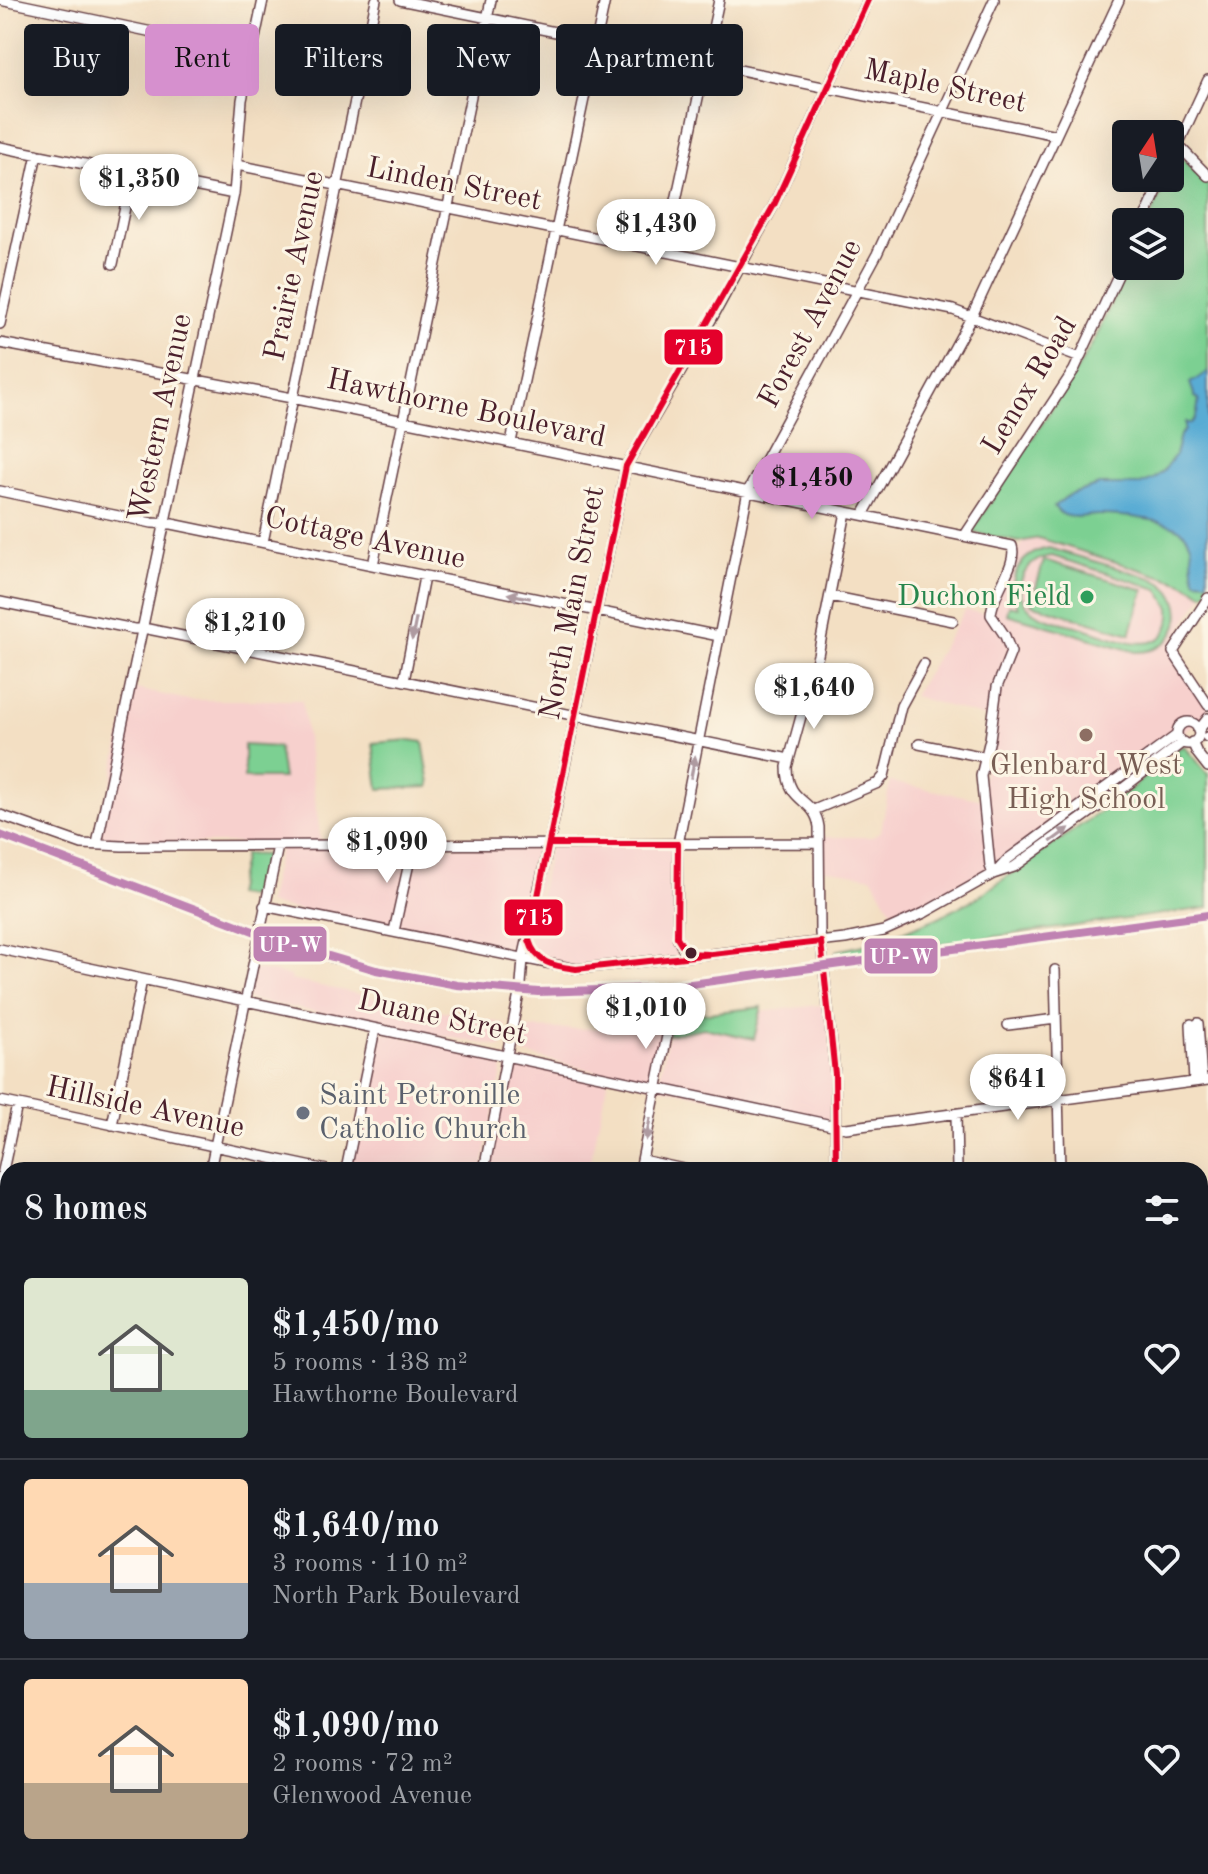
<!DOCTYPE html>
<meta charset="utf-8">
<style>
body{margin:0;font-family:"Old Standard TT",serif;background:#242831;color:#f1f3f6;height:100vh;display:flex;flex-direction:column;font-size:30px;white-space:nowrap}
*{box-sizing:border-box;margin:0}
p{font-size:26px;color:#9ea1a6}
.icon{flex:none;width:44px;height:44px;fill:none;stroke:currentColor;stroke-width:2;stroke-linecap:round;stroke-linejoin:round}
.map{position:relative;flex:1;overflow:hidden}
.details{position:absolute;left:0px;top:1162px;width:1208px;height:712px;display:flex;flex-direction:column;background:#171b24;border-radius:24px 24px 0 0;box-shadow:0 8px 32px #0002}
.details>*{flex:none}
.hud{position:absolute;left:24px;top:24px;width:800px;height:72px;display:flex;gap:16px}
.needle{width:52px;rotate:12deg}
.tools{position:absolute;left:1112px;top:120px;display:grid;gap:16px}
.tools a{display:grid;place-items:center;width:72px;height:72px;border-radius:8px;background:#171b24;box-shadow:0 8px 32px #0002;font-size:40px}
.price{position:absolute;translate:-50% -68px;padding:0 18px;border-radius:28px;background:#fff;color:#222;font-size:26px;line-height:52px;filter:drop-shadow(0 2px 4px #0008)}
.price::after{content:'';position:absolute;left:50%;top:48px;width:24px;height:18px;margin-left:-12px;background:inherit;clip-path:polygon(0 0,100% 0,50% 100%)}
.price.on{background:#d690ce;color:#111}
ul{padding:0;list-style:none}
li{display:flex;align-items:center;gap:24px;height:200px;padding:0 24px}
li+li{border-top:2px solid #363941}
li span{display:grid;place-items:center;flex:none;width:224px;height:160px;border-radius:8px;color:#555}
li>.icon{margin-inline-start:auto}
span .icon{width:96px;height:96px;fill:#fffc;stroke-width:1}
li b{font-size:34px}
h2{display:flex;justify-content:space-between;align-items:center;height:96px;padding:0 24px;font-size:34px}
.pill{padding:0 28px;border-radius:8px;background:#171b24;box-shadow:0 8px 32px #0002;font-size:28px;line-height:72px}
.pill.on{background:#d690ce;color:#111}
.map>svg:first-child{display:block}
.built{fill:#f7d0cd}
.green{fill:#7cd092;stroke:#63785e;stroke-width:2;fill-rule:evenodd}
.water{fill:#59acd4;stroke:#526680;stroke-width:2}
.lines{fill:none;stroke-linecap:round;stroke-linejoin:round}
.minor-casing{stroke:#633c42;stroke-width:12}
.minor{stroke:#fff;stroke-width:9}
.rail{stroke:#4a1f2b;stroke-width:2}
.bus-1-casing{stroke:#fcf5e5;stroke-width:12}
.bus-1{stroke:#e4002b;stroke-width:6}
.rail-1-casing{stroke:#fcf5e5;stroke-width:14}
.rail-1{stroke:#bf82b2;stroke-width:8}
.oneway{fill:#ae9aa0}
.leisure-dot{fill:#2e9e5b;stroke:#fcf5e5;stroke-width:3}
.education-dot{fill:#8d6e63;stroke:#fcf5e5;stroke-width:3}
.bus-dot{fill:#4a1f2b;stroke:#fcf5e5;stroke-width:3}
.worship-dot{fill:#6b7280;stroke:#fcf5e5;stroke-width:3}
.labels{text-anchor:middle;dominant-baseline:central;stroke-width:6;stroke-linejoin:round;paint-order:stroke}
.street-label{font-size:30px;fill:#4a1f2b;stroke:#fcf5e5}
.leisure-label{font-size:30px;fill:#27864d;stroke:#fcf5e5;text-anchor:end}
.education-label{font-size:30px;fill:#785e54;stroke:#fcf5e5}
.worship-label{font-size:30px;fill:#5b616d;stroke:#fcf5e5;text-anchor:start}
.line-badge{stroke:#fcf5e5;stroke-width:3}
.badge-label{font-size:22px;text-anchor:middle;font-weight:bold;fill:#fff}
</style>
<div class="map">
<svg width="1208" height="1874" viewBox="0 0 1208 1874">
<rect width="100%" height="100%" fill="#fcf5e5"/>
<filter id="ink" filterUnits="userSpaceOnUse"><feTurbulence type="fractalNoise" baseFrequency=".0125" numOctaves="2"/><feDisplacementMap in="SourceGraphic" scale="16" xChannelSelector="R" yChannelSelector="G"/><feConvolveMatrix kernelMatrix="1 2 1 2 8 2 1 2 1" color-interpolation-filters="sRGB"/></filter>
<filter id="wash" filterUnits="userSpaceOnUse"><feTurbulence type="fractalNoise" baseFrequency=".006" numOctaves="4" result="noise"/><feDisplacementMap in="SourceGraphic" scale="32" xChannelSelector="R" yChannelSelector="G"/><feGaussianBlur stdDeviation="1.8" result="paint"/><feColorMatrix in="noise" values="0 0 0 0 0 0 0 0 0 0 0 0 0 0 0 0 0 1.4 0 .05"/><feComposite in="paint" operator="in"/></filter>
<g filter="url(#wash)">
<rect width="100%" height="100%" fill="#f3dfc3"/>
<path class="built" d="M1039 538 1183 583 1204 594 1170 647 1208 701V715L1007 856 990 873 898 922 872 877 821 868V837H872L881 831 890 782 984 800 982 783 995 720 913 696 965 610 992 615V607L1023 541Z
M131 688 188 700H302L321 843H99Z
M547 846 525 957 396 930 414 847Z
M550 846H676L677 957 575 968 527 959Z
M410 847 393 929 267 904 280 848Z
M254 969 291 976V980L506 1024 501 1047 247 999Z
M828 1004 835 1123 658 1087 668 1035 704 1028 753 1039 760 1012Z
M667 1025 654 1086 517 1052 513 1043 515 1028 574 1029Z
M376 1031 505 1058 482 1170H347Z
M509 1059 608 1080 588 1170 560 1165 558 1170H486Z"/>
<path class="green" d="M1183 159 1208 185V591L1204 594 1183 583 1039 538 1018 542 971 532 1077 370 1095 339 1128 266H1170V222H1148L1175 163Z
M1049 548 1152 578C1196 596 1182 653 1136 652L1007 614 1009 605 1018 607C1005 579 1019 554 1049 548ZM1052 556 1158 589 1170 608C1173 665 1113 637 1084 628 1068 623 1044 621 1031 610 1008 590 1025 558 1052 556Z
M1044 560 1144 590 1130 634 1031 604Z
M410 740 423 742 430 784 429 787 379 789 373 743Z
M244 745 278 747 283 778H244Z
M1184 746 1208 774V908L836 958V951L878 942 937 918 975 899 1117 800 1155 769 1158 771 1179 756 1175 750Z
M244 854 266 855 256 898 235 895Z
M762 1007 754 1039 704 1028 668 1035 673 1017Z"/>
<path class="water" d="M1208 372V581L1196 580C1188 566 1198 547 1184 533 1170 519 1119 515 1099 515 1083 515 1064 523 1054 506L1069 495 1099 485H1138L1154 479 1164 470 1175 455 1180 435 1185 430V422L1190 424C1199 417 1197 407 1199 399L1195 397 1190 383Z"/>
</g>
<g filter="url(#ink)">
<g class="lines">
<g class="minor-casing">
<path id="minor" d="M0 0 252 53
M400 0 1056 135
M1178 145 1208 176
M0 147 234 194
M1170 162 1208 80
M237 165 953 310 1080 358
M1143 222 1163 178
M665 252 719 0
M113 264 132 174
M0 324 37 154
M0 343 292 398 1012 546C1018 565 992 593 991 615L1005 636 1011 652 997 687 990 739 981 776 990 866 993 874
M511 442 605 0
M0 491 152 523 172 524 719 636
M863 515 972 316 1119 0
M965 535 1074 370 1126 258
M263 542 376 0
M373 565 491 0
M830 596 953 621
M1208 598 1173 652 1208 705
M0 602 134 629H148L789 759
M404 681 424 577
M1177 733a11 11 0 1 1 22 0a11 11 0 1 1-22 0Z
M1198 731 1208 718
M1207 737H1208
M1192 742 1197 753 1208 767
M919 744 985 757
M814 810 878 783 884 776 901 706 924 664
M0 815 82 844 122 846 819 843
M97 844 234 194 242 100 263 0
M996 872 1008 859 1177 735
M264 906 576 969 845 939 884 931 924 913 993 874 1014 867 1113 796 1183 742
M394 931 413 845
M0 949 846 1128 1208 1080
M699 955 684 951 677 937 678 844 748 491 877 254 994 0
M1055 970 1060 1170
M1198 1023 1202 1081
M1191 1024 1194 1082
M1008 1025 1056 1019
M0 1101 327 1170
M956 1114 957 1170
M112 1125 142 980
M642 1160 688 1170
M210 1170 278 846
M346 1170 375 1029
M484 1170 521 984 523 959 549 844 626 466 715 313 774 205 868 0
M640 1170 670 1021
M836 1170 835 1073 820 933 819 827C815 797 787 805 787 767L818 655 846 512
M0 1185 17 1105
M0 1203 8 1205
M1200 1230 1208 1229
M0 1305 8 1307
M1200 1463H1208
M0 1473 8 1474
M1200 1595H1208
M0 1596H8
M0 1661 8 1637
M0 1701 8 1704
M1200 1814 1208 1815
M57 1874 62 1866
M223 1874V1866
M344 1874 345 1866
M500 1874 502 1866
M621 1874 627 1866
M816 1874 818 1866
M924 1874V1866
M1029 1874V1866
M1128 1874 1129 1866"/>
</g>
<use href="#minor" class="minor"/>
<path class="rail" d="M0 840 258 938 332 963 405 980 511 995 586 996 677 990 1208 919"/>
<g class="bus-1-casing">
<path id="bus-1" d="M549 844H678
M678 844 677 937 687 953 708 954
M821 942 576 969C554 966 536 964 529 940L626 466 774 205 868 0
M821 942 835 1074 836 1170"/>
</g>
<use href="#bus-1" class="bus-1"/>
<g class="rail-1-casing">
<path id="rail-1" d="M0 835 282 942 376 970 457 985 538 992 661 988 1208 915"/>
</g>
<use href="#rail-1" class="rail-1"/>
</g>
<defs><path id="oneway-solid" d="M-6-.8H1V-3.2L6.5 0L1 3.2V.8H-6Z" transform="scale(2)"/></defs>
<g class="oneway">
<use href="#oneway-solid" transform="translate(519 596) rotate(-169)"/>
<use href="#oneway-solid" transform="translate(414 629) rotate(101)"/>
<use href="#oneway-solid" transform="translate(693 767) rotate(-79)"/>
<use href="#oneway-solid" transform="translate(1060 835) rotate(-36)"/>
<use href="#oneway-solid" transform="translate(648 1129) rotate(101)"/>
</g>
</g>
<circle class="leisure-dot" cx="1087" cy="597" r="8"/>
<circle class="education-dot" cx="1086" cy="735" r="8"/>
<circle class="bus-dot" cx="691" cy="953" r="7"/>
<circle class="worship-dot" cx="303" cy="1113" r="8"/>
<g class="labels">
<g class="street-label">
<text transform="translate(945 87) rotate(12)">Maple Street</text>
<text transform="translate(454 185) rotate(11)">Linden Street</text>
<text transform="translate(295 266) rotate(-78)">Prairie Avenue</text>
<text transform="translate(811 324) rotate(-62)">Forest Avenue</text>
<text transform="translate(1030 386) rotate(-59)">Lenox Road</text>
<text transform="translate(466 409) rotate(12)">Hawthorne Boulevard</text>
<text transform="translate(161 418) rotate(-78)">Western Avenue</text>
<text transform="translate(365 539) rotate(12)">Cottage Avenue</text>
<text transform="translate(573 603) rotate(-79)">North Main Street</text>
<text transform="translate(442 1018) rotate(12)">Duane Street</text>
<text transform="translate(145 1108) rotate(12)">Hillside Avenue</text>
</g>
<g class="leisure-label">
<text x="1071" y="597">Duchon Field</text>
</g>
<g class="education-label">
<text x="1086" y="766">Glenbard West<tspan x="1086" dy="34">High School</tspan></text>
</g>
<g class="worship-label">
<text x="319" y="1096">Saint Petronille<tspan x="319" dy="34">Catholic Church</tspan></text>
</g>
</g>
<g class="line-badge">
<rect x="663" y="328" width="61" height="38" rx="8" fill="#e4002b"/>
<rect x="503" y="898" width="61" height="39" rx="8" fill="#e4002b"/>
<rect x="252" y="925" width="76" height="38" rx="8" fill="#bf82b2"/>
<rect x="863" y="937" width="76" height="38" rx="8" fill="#bf82b2"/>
</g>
<g class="badge-label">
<text x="693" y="355">715</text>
<text x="534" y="925">715</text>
<text x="290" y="952">UP-W</text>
<text x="901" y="964">UP-W</text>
</g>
</svg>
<div class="tools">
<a><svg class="needle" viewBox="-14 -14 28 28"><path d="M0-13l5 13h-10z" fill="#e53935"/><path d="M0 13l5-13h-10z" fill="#9ea1a6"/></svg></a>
<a><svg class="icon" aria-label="layers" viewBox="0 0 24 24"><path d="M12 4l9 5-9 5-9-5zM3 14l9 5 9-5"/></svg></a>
</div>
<b class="price" style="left:139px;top:222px">$1,350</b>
<b class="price" style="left:656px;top:267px">$1,430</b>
<b class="price on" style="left:812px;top:521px">$1,450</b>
<b class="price" style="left:245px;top:666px">$1,210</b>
<b class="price" style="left:814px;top:731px">$1,640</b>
<b class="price" style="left:387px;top:885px">$1,090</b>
<b class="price" style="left:646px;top:1051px">$1,010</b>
<b class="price" style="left:1018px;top:1122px">$641</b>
<div class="hud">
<a class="pill">Buy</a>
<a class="pill on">Rent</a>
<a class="pill">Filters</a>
<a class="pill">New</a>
<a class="pill">Apartment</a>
</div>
<section class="details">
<h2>8 homes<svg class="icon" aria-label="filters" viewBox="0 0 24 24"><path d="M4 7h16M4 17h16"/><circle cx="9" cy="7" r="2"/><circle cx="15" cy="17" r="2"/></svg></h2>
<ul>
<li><span style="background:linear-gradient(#dfe7d0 70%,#7fa58c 0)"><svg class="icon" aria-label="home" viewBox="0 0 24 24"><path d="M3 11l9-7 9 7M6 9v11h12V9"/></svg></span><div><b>$1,450/mo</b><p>5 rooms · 138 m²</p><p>Hawthorne Boulevard</p></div><svg class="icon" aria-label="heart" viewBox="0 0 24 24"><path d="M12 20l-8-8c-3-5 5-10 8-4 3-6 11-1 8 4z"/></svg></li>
<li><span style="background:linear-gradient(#ffd9b3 65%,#9aa5b1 0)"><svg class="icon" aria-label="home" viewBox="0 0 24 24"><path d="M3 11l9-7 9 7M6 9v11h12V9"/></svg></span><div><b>$1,640/mo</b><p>3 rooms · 110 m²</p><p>North Park Boulevard</p></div><svg class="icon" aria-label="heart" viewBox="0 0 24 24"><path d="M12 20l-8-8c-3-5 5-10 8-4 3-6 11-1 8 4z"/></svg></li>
<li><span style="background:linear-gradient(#ffd9b3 65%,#b9a48a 0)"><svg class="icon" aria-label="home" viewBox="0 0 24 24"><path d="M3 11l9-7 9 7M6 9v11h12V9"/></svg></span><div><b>$1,090/mo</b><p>2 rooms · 72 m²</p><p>Glenwood Avenue</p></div><svg class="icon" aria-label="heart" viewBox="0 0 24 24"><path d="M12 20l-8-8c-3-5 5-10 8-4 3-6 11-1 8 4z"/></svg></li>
</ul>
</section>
</div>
